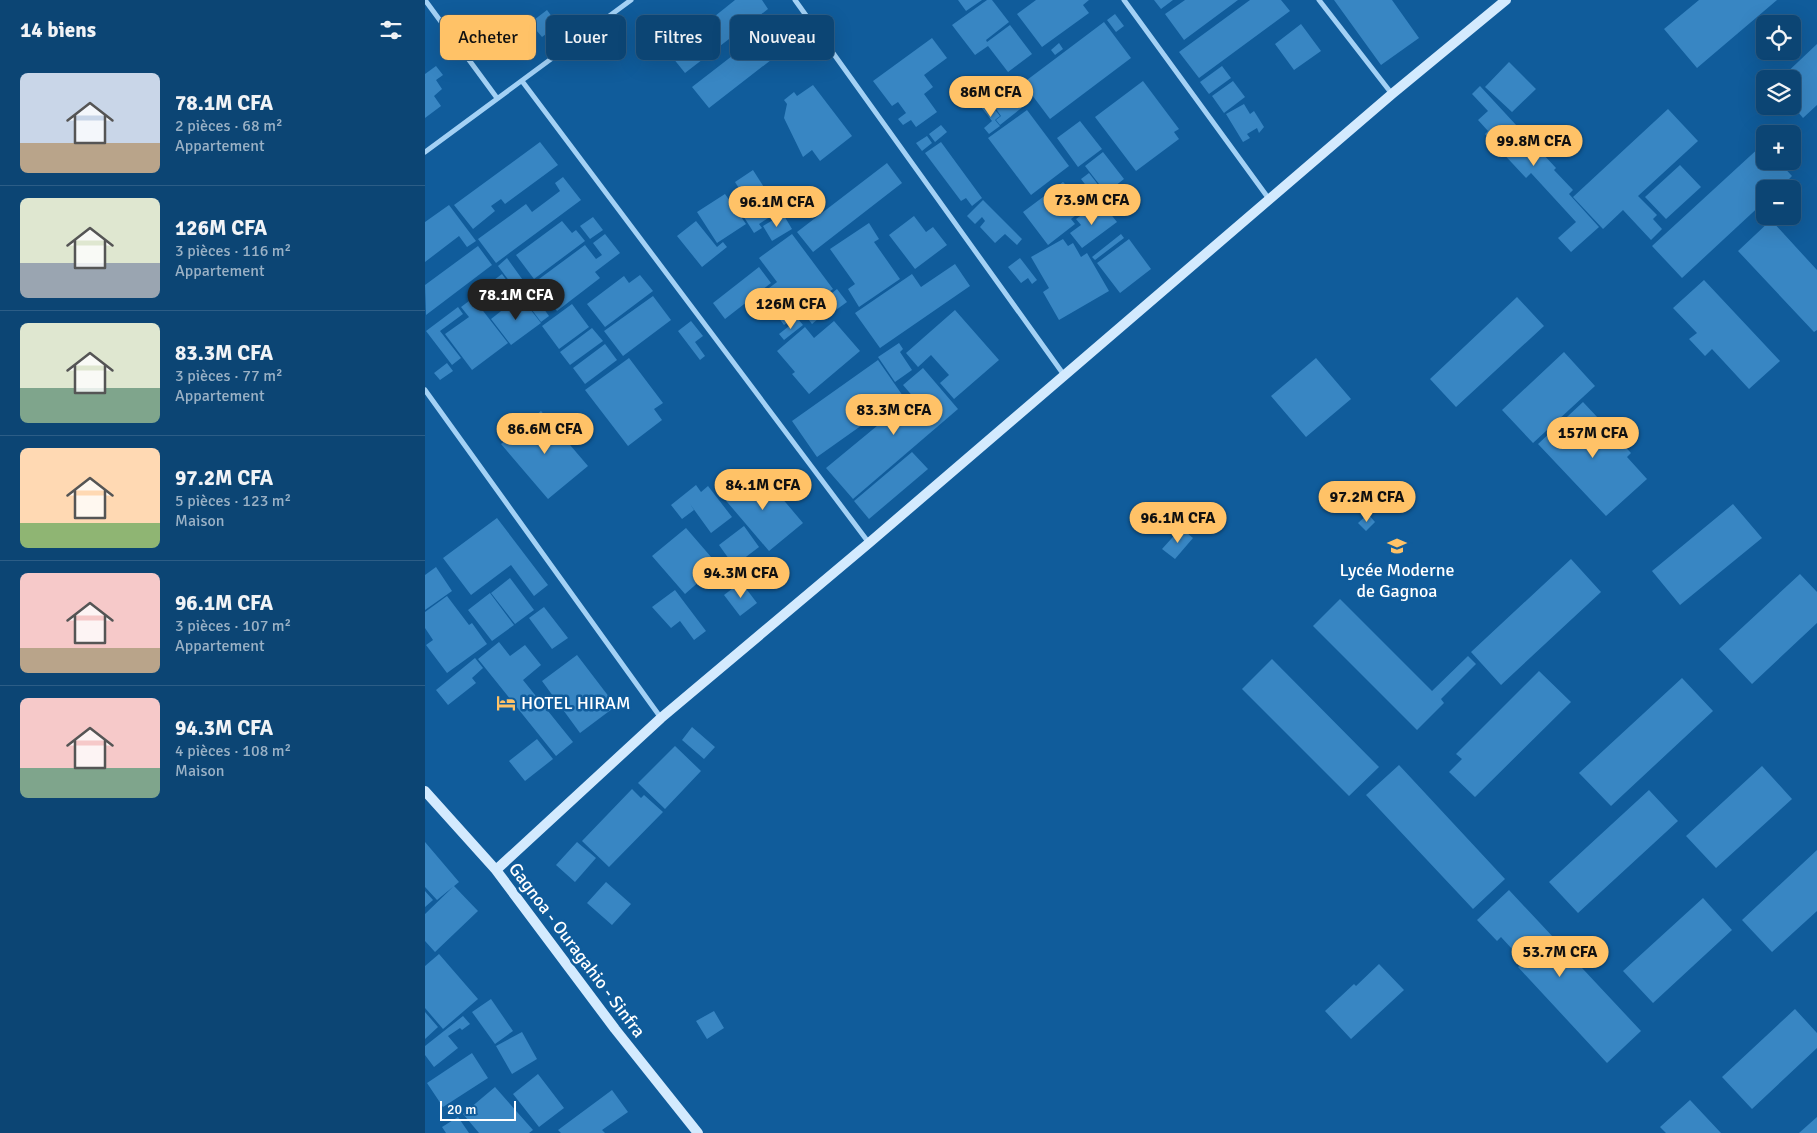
<!DOCTYPE html>
<html lang="fr">
<meta charset="utf-8">
<style>
body{margin:0;font-family:Signika,sans-serif;background:#154c79;color:#f1f3f6;height:100vh;display:flex;flex-direction:column;font-size:19px;white-space:nowrap}
*{box-sizing:border-box;margin:0}
p{font-size:16px;color:#9ab1c5}
.icon{flex:none;width:28px;height:28px;fill:none;stroke:currentColor;stroke-width:2;stroke-linecap:round;stroke-linejoin:round}
.map{position:relative;flex:1;overflow:hidden}
.sheet{display:flex;flex-direction:column;background:#0c4574;width:425px}
.sheet>*{flex:none}
.hud{position:absolute;left:15px;top:15px;width:475px;height:45px;display:flex;gap:10px}
.tools{position:absolute;left:1331px;top:15px;display:grid;gap:10px}
.tools a{display:grid;place-items:center;width:45px;height:45px;border-radius:8px;background:#0c4574;box-shadow:0 5px 20px #0002,0 0 0 1px #2c5d86;font-size:25px}
.scale{position:absolute;left:15px;bottom:12px;width:76px;box-sizing:border-box;padding-left:5px;border:2px solid #fff;border-top:0;font-size:14px;line-height:18px;white-space:nowrap;color:#fff;-webkit-text-stroke:4px #105c9b;paint-order:stroke}
.price{position:absolute;translate:-50% -42px;padding:0 11px;border-radius:18px;background:#ffc267;color:#111;font-size:16px;line-height:32px;filter:drop-shadow(0 1px 2px #0008)}
.price::after{content:'';position:absolute;left:50%;top:30px;width:15px;height:11px;margin-left:-8px;background:inherit;clip-path:polygon(0 0,100% 0,50% 100%)}
.price.current{background:#222;color:#fff}
ul{padding:0;list-style:none}
li{display:flex;align-items:center;gap:15px;height:125px;padding:0 20px}
li+li{border-top:1px solid #2c5d86}
li span{display:grid;place-items:center;flex:none;width:140px;height:100px;border-radius:8px;color:#555}
li>.icon{margin-inline-start:auto}
span .icon{width:60px;height:60px;fill:#fffc;stroke-width:1}
li b{font-size:21px}
h2{display:flex;justify-content:space-between;align-items:center;height:60px;padding:0 20px;font-size:21px}
.pill{padding:0 18px;border-radius:8px;background:#0c4574;box-shadow:0 5px 20px #0002,0 0 0 1px #2c5d86;font-size:18px;line-height:45px}
.pill.current{background:#ffc267;color:#111}
main{display:flex;flex:1;min-height:0}
.map>svg:first-child{display:block}
.building{fill:#3886c3}
.lines{fill:none;stroke-linecap:round;stroke-linejoin:round}
.street{stroke:#a3d1f5;stroke-width:5}
.secondary{stroke:#d3eafe;stroke-width:10}
.labels{text-anchor:middle;dominant-baseline:central;stroke-width:5;stroke-linejoin:round;paint-order:stroke}
.poi-label{font-size:18px;fill:#fff;stroke:#105c9b}
.street-label{font-size:18px;fill:#fff;stroke:#105c9b}
</style>
<main>
<section class="sheet">
<h2>14 biens<svg class="icon" aria-label="filters" viewBox="0 0 24 24"><path d="M4 7h16M4 17h16"/><circle cx="9" cy="7" r="2"/><circle cx="15" cy="17" r="2"/></svg></h2>
<ul>
<li><span style="background:linear-gradient(#c9d6e8 70%,#b9a48a 0)"><svg class="icon" aria-label="home" viewBox="0 0 24 24"><path d="M3 11l9-7 9 7M6 9v11h12V9"/></svg></span><div><b>78.1M CFA</b><p>2 pièces · 68 m²</p><p>Appartement</p></div></li>
<li><span style="background:linear-gradient(#dfe7d0 65%,#9aa5b1 0)"><svg class="icon" aria-label="home" viewBox="0 0 24 24"><path d="M3 11l9-7 9 7M6 9v11h12V9"/></svg></span><div><b>126M CFA</b><p>3 pièces · 116 m²</p><p>Appartement</p></div></li>
<li><span style="background:linear-gradient(#dfe7d0 65%,#7fa58c 0)"><svg class="icon" aria-label="home" viewBox="0 0 24 24"><path d="M3 11l9-7 9 7M6 9v11h12V9"/></svg></span><div><b>83.3M CFA</b><p>3 pièces · 77 m²</p><p>Appartement</p></div></li>
<li><span style="background:linear-gradient(#ffd9b3 75%,#8fb573 0)"><svg class="icon" aria-label="home" viewBox="0 0 24 24"><path d="M3 11l9-7 9 7M6 9v11h12V9"/></svg></span><div><b>97.2M CFA</b><p>5 pièces · 123 m²</p><p>Maison</p></div></li>
<li><span style="background:linear-gradient(#f6c9c9 75%,#b9a48a 0)"><svg class="icon" aria-label="home" viewBox="0 0 24 24"><path d="M3 11l9-7 9 7M6 9v11h12V9"/></svg></span><div><b>96.1M CFA</b><p>3 pièces · 107 m²</p><p>Appartement</p></div></li>
<li><span style="background:linear-gradient(#f6c9c9 70%,#7fa58c 0)"><svg class="icon" aria-label="home" viewBox="0 0 24 24"><path d="M3 11l9-7 9 7M6 9v11h12V9"/></svg></span><div><b>94.3M CFA</b><p>4 pièces · 108 m²</p><p>Maison</p></div></li>
</ul>
</section>
<div class="map">
<svg width="1392" height="1133" viewBox="0 0 1392 1133">
<rect width="100%" height="100%" fill="#105c9b"/>
<path class="building" d="M310 0H337L343 9 260 73 244 53Z
M533 0H557L541 11Z
M562 0H567L584 22 561 40 562 42 585 25 607 54 583 72 563 46 550 55 527 25Z
M611 0H664L658 5 664 13 617 47 592 14Z
M729 0H748L736 9Z
M760 0H813L759 40 740 14Z
M825 0H856L865 11 774 78 754 52Z
M909 0H967L994 38 956 65Z
M1274 0H1352L1272 68 1239 29Z
M122 10 133 25 117 37 105 23Z
M690 14 699 26 691 32 682 20Z
M356 18 373 39 284 108 267 87Z
M679 22 706 58 625 119 598 83Z
M876 24 896 51 869 70 850 44Z
M507 38 522 58 499 75 508 87 499 94 512 112 491 127 486 120 478 125 473 119 481 113 473 102 467 106 448 81Z
M634 43 638 49 630 55 626 50Z
M1392 44V105L1378 118 1368 106V79H1355Z
M1084 62 1111 89 1087 112 1060 87Z
M11 66 18 75 11 80 17 89 9 96 16 106 0 118V74Z
M797 66 806 78 784 94 775 82Z
M718 81 754 129 749 132 754 139 711 171 670 117Z
M808 81 820 97 799 113 787 96Z
M388 85 427 136 395 161 387 150 378 157 359 118 362 104 359 100 369 92 372 96Z
M1055 86 1131 168 1129 170 1148 190 1144 194 1174 227 1146 252 1133 238 1151 222 1106 173 1101 178 1060 134 1063 131 1053 120 1063 111 1047 94Z
M585 88 599 106 575 125 571 120 576 116 566 102Z
M564 102 575 116 570 120 575 126 564 134 559 128 567 121 556 107Z
M819 104 825 114 829 111 839 127 834 133 832 128 822 134 825 138 818 142 801 114Z
M1243 109 1273 141 1213 196 1232 215 1228 219 1237 229 1226 240 1198 210 1178 229 1148 197Z
M602 110 644 166 606 195 563 138Z
M655 121 677 149 653 167 632 138Z
M516 125 522 132 510 142 504 134Z
M502 136 507 143 497 151 491 143Z
M115 142 133 165 80 204 76 199 66 206 70 211 48 229 29 205Z
M516 142 557 198 547 206 541 198 536 201 500 153Z
M1337 145 1340 148V161H1353L1367 176 1354 189H1340V201L1257 278 1227 246Z
M678 152 699 179 681 193 660 166Z
M462 163 477 183 388 252 372 232Z
M1255 165 1276 187 1241 219 1220 197Z
M328 170 354 211 334 224 337 228 329 233 305 195 315 190 310 182Z
M664 173 685 200 671 211 666 206 673 201 656 179Z
M138 177 156 200 71 263 53 239 101 204 107 212 135 191 130 183Z
M638 182 641 185 635 190 637 194 644 189 659 209 646 219 650 224 623 245 598 212Z
M300 194 321 224 292 243 272 212Z
M558 200 597 239 592 245 580 234 570 243 555 227 560 221 557 217 550 224 542 216Z
M24 205 51 241 42 247 34 236 0 262V222Z
M680 207 692 222 657 248 645 233 656 225 651 219 665 209 670 214Z
M358 214 367 229 347 241 338 226Z
M489 216 501 232 508 227 522 245 490 269 464 235Z
M168 217 178 230 165 239 155 226Z
M1346 220 1392 270V330L1389 332 1313 251Z
M137 221 147 233 151 230 160 241 109 279 91 255Z
M271 221 292 247 298 242 302 247 277 267 252 236Z
M444 223 454 239 449 242 475 279 434 307 423 289 430 284 405 249Z
M180 234 195 253 170 272 175 278 132 311 110 282 160 245 171 259 177 255 168 243Z
M367 234 408 289 359 325 336 294 352 282 334 258Z
M696 234 699 238 670 260 667 257Z
M638 239 643 246 648 243 656 257 662 253 684 291 634 320 618 292 624 288 606 257Z
M704 239 726 269 695 293 672 263Z
M53 246 67 265 1 315 0 285Z
M82 258 100 283 91 290 73 266Z
M595 258 612 280 607 284 603 278 596 283 583 267Z
M530 264 545 286 455 348 430 313 487 274 496 287Z
M334 267 346 283 300 319 288 303Z
M77 274 93 296 74 311 57 289Z
M215 275 228 291 180 327 162 304 199 276 204 283Z
M1279 280 1355 361 1324 389 1287 349 1280 356 1264 339 1272 333 1248 308Z
M103 287 124 316 116 322 95 294Z
M412 289 422 302 404 315 395 303Z
M95 296 116 323 86 345 66 319Z
M228 296 246 320 198 356 179 331Z
M1092 297 1119 326 1031 407 1005 379Z
M48 298 83 343 47 370 20 334 44 317 36 307Z
M147 304 164 327 134 349 117 326Z
M393 305 400 313 387 324 380 315Z
M33 307 38 314 15 331 36 358 27 365 1 331Z
M530 310 574 360 529 399 515 383 524 375 506 355 493 367 481 353Z
M373 319 378 325 359 340 354 334Z
M266 321 278 336 270 342 280 356 275 360 253 331Z
M409 321 435 351 384 394 367 374 370 372 352 351 380 327 389 338Z
M167 328 178 341 145 365 135 352Z
M474 343 478 349 475 352 487 370 470 382 453 357Z
M180 344 192 360 160 384 148 368Z
M1139 352 1170 386 1108 443 1077 410Z
M204 358 238 403 229 409 237 420 203 446 160 390Z
M891 358 926 399 881 437 846 396Z
M453 360 478 396 392 457 367 421Z
M22 363 28 371 15 380 9 373Z
M498 368 533 409 428 499 401 468 458 421 461 424 490 399 478 385Z
M1158 402 1206 453 1202 457 1222 479 1181 516 1113 444Z
M116 411 163 466 123 499 76 444Z
M487 452 503 469 444 519 429 501Z
M324 474 333 484 340 478 378 523 344 551 297 496Z
M271 485 276 492 283 486 307 517 286 533 265 504 269 510 257 519 246 505Z
M1308 504 1337 538 1255 605 1227 571Z
M943 514 950 522 941 531 933 523Z
M72 518 123 585 109 596 86 565 46 595 18 558Z
M319 526 334 547 309 566 294 545Z
M261 528 293 565 260 594 227 556Z
M756 528 768 538 750 559 737 549Z
M1146 559 1176 592 1076 685 1046 652Z
M11 567 27 591 0 610V575Z
M1375 574 1392 592V623L1327 684 1294 649Z
M85 578 109 610 90 624 66 593Z
M316 582 332 603 315 616 299 595Z
M250 590 281 631 269 640 255 621 246 628 227 607Z
M65 593 89 625 67 641 43 610Z
M22 596 44 625 47 623 62 644 22 673 1 645 8 640 0 628V612Z
M915 599 1007 691 1043 656 1051 664 1016 699 1019 703 992 730 888 626Z
M119 607 143 638 127 649 104 618Z
M74 642 85 656 100 645 116 665 98 680 148 742 131 756 53 659Z
M152 655 191 706 155 733 117 681Z
M50 658 58 668 47 678 51 683 23 705 11 690Z
M847 659 954 767 924 796 817 689Z
M1114 671 1146 702 1050 797 1024 772 1037 759 1031 754Z
M1257 678 1288 711 1186 806 1154 773Z
M267 727 290 747 279 759 257 740Z
M112 739 128 759 100 781 84 761Z
M250 746 276 771 240 809 213 783Z
M974 765 1080 879 1048 909 941 795Z
M1337 766 1367 799 1291 868 1261 836Z
M207 789 216 798 219 795 238 812 184 867 157 841Z
M1224 790 1253 821 1153 913 1124 882Z
M0 842 34 882 12 900 0 887Z
M152 842 171 858 150 882 131 865Z
M1392 850V911L1347 952 1317 920Z
M181 882 206 904 187 925 162 903Z
M29 886 53 911 10 952 0 941V914Z
M1084 890 1216 1031 1182 1063 1093 967 1099 962 1076 937 1072 941 1052 920Z
M0 891 8 900 0 907Z
M1278 898 1307 930 1228 1003 1198 971Z
M14 954 53 999 18 1029 0 1008V966Z
M954 964 979 990 926 1039 900 1011 929 984 931 986Z
M66 999 88 1031 70 1044 47 1012Z
M1370 1009 1392 1033V1048L1327 1109 1297 1077Z
M289 1011 299 1028 282 1039 271 1021Z
M0 1012 13 1027 0 1039Z
M38 1016 45 1024 37 1030 35 1028 23 1036 33 1048 9 1067 0 1055V1046Z
M97 1032 112 1059 87 1074 71 1046Z
M47 1053 63 1078 18 1107 2 1083Z
M113 1074 139 1108 114 1127 88 1094Z
M70 1087 108 1130 104 1133H54L38 1114Z
M187 1090 203 1112 177 1130 180 1133H136L133 1130Z
M1265 1100 1296 1133H1241L1235 1127Z
M33 1117 44 1133H21L17 1127Z
M1392 1117V1133H1374Z"/>
<g class="lines">
<path class="street" d="M0 0 72 98
M370 0 639 375
M699 0 844 199
M894 0 967 94
M97 81 444 543
M0 152 206 0
M0 390 236 718"/>
<path class="secondary" d="M0 791 71 870 190 1029 273 1133
M71 870 236 718 444 543 967 94 1081 0"/>
</g>
<defs>
<g id="school-bare" transform="scale(1.5)"><path d="M0-5L7-2L0 1L-7-2ZM-4 1L0 2.5L4 1V4Q0 6-4 4Z" fill="#ffc267" stroke="#105c9b" stroke-width="2.5" paint-order="stroke"/></g>
<g id="hotel-bare" transform="scale(1.5)"><path d="M-6-4.5h1.5V1H6V5H4.5V3h-9V5H-6ZM-4 0a1.8 1.8 0 1 1 3.6 0ZM.5 0V-2.5h3Q6-2.5 6 0Z" fill="#ffc267" stroke="#105c9b" stroke-width="2.5" paint-order="stroke"/></g>
</defs>
<g fill-rule="evenodd">
<use href="#school-bare" x="972" y="546"/>
<use href="#hotel-bare" x="81" y="703"/>
</g>
<g class="labels">
<g class="poi-label">
<text x="972" y="570">Lycée Moderne<tspan x="972" dy="21">de Gagnoa</tspan></text>
<text x="96" y="703" text-anchor="start">HOTEL HIRAM</text>
</g>
<g class="street-label">
<text transform="translate(152 950) rotate(53)">Gagnoa - Ouragahio - Sinfra</text>
</g>
</g>
</svg>
<div class="tools">
<a><svg class="icon" aria-label="locate" viewBox="0 0 24 24"><circle cx="12" cy="12" r="6"/><path d="M12 2v4M12 18v4M2 12h4M18 12h4"/></svg></a>
<a><svg class="icon" aria-label="layers" viewBox="0 0 24 24"><path d="M12 4l9 5-9 5-9-5zM3 14l9 5 9-5"/></svg></a>
<a>+</a>
<a>−</a>
</div>
<div class="scale">20 m</div>
<b class="price" style="left:566px;top:118px">86M CFA</b>
<b class="price" style="left:1109px;top:167px">99.8M CFA</b>
<b class="price" style="left:667px;top:226px">73.9M CFA</b>
<b class="price" style="left:352px;top:228px">96.1M CFA</b>
<b class="price current" style="left:91px;top:321px">78.1M CFA</b>
<b class="price" style="left:366px;top:330px">126M CFA</b>
<b class="price" style="left:469px;top:436px">83.3M CFA</b>
<b class="price" style="left:120px;top:455px">86.6M CFA</b>
<b class="price" style="left:1168px;top:459px">157M CFA</b>
<b class="price" style="left:338px;top:511px">84.1M CFA</b>
<b class="price" style="left:942px;top:523px">97.2M CFA</b>
<b class="price" style="left:753px;top:544px">96.1M CFA</b>
<b class="price" style="left:316px;top:599px">94.3M CFA</b>
<b class="price" style="left:1135px;top:978px">53.7M CFA</b>
<div class="hud">
<a class="pill current">Acheter</a>
<a class="pill">Louer</a>
<a class="pill">Filtres</a>
<a class="pill">Nouveau</a>
</div>
</div>
</main>
